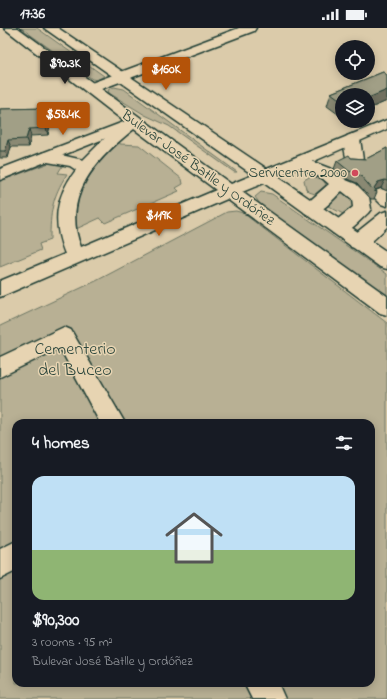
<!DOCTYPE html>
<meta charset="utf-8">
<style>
body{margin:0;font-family:"Indie Flower",sans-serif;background:#242831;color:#f1f3f6;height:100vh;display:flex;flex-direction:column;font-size:15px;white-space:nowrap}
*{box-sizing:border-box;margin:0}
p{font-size:13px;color:#9ea1a6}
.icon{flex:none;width:22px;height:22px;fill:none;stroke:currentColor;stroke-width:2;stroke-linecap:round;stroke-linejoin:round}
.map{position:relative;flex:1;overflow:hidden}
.panel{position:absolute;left:12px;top:391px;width:363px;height:268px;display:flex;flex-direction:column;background:#171b24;border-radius:12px;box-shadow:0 2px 10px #0003}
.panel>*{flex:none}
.buttons{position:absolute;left:335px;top:12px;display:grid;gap:8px}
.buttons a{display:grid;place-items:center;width:40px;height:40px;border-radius:50%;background:#171b24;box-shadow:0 2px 10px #0003;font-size:20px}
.price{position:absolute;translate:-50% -34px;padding:0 9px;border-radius:4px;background:#b45309;color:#fff;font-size:13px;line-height:26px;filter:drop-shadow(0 1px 2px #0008)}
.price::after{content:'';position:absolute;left:50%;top:24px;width:12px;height:9px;margin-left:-6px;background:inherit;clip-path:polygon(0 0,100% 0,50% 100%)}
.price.on{background:#222;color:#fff}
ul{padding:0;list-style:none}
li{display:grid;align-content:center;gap:8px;height:212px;padding:0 20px}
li+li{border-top:1px solid #363941}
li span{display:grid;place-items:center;height:124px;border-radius:12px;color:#555}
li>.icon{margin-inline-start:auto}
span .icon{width:72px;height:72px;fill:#fffc;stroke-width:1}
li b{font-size:17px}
h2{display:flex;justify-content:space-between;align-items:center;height:48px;padding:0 20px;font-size:17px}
.status{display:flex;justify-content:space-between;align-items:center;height:28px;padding:0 20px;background:#171b24;direction:ltr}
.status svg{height:11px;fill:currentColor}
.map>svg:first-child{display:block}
.green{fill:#b8b094;stroke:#6c7664;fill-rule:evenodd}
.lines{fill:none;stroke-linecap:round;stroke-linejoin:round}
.minor-casing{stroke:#1f3d34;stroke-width:3}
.major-casing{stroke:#1f3d34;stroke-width:3}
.minor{fill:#e7d4b2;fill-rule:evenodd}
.major{fill:#e7d4b2;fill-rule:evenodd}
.wall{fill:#8a8973;stroke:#1f3d34}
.shaded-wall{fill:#716f5e;stroke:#1f3d34}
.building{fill:#a19f86;stroke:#1f3d34}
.poi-dot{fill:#d1495b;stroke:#e7d4b2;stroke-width:1.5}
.labels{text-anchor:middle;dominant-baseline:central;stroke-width:3;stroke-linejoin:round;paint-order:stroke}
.far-street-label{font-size:15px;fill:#1f3d34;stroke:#e7d4b2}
.far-poi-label{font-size:15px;fill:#1f3d34;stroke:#e7d4b2;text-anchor:end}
.park-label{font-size:18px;fill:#2e483e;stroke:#e7d4b2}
</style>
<div class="status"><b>17:36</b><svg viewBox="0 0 49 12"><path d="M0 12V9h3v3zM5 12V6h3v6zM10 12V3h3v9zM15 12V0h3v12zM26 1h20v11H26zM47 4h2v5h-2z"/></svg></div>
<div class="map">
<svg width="387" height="671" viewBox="0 0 387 671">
<rect width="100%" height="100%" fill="#dbcbaa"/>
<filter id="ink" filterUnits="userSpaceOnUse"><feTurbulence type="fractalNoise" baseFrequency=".025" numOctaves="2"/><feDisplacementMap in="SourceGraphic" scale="8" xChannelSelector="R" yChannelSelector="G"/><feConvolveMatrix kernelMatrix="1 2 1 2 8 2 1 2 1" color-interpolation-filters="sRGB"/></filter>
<g filter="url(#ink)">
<path class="green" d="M21 0H37L104 48 97 52 92 51Z
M114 59 124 61 237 144H234L169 98 145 87 109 65 108 62Z
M119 112 120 116 139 117 182 151 183 156 176 160 179 163 105 195 100 190 76 201C70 166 97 136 119 112Z
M49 135H64L58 145 67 146C52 169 50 185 50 212L39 216 41 222 0 239V153Z
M311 148 323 151 326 157 315 166 309 164 306 161 304 152Z
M261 164 272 166 387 246V268L260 176 255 169Z
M340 165H348L354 177 345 187 328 178Z
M236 183 243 185 387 295V671H0V298L96 253 227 184ZM16 395H371V655H16Z"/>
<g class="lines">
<g class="minor-casing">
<path id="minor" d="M239 0H256L254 3 96 63H86L84 60 86 57Z
M134 90 139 91 141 94 139 97 0 152V141Z
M352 106 357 108 360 111 363 132 361 136 355 137 349 136C345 129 342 115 347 108Z
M300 129 334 142 346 152 356 156 369 169 371 181 368 185C358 194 347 209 333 205L330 200 333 195 353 179 352 171 342 163C332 172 320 189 305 185L302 181 305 177 329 156 322 150 294 138 292 134 294 130Z
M381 161 387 163V178L381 176 372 167 375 163Z
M387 183V199C377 208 366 223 351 219L349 214 351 209 381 185Z
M64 299 71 302 125 395H100L60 320 0 349V329Z
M16 513V543L0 551V521Z
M244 655H278L285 671H252Z"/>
</g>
<g class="major-casing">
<path id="major" d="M4 0H18L231 156 253 147 44 0H58L267 141 387 92V101L278 149 387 224V241L380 239 264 155 242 164 387 268V287L380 285 227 171 0 269V253L65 226C52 194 55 169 76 142L70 138 42 133 40 129 42 125 48 124 83 132 106 109 125 94ZM134 101 216 162 81 219C61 168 96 131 134 101Z"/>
</g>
<use href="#minor" class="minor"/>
<use href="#major" class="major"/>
</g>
<path class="wall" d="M383 44 387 47V73L368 81V67H342V89L327 78 331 65Z
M50 80 52 87 48 107 31 108 29 119H11L8 130H0V81Z
M387 120V163L381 160 375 161 377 164 374 171H371L357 155 347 151 334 141 337 133 351 130 366 131Z"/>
<path class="shaded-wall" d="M387 62V73L368 81V70Z
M50 80 52 87 48 107 46 100Z
M29 101 31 108 29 119 26 111Z
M8 112 11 119 8 130 5 123Z
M385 152 381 160 375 162 374 160 378 154Z"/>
<path class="building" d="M383 44 387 47V62L368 70V67H342V73L331 65Z
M50 80 46 100 29 101 26 111 8 112 5 123H0V81Z
M387 120V153L385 152 378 154 374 160 377 164 374 163 360 147 349 143 337 133 349 127 351 130 366 131Z"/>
</g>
<circle class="poi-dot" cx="355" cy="145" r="4"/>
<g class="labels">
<g class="far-street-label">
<text transform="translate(198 140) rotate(36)">Bulevar José Batlle y Ordóñez</text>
</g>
<g class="far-poi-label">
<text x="347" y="145">Servicentro 2000</text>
</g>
<g class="park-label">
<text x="75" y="322">Cementerio<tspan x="75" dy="21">del Buceo</tspan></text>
</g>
</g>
</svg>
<div class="buttons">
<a><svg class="icon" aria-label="locate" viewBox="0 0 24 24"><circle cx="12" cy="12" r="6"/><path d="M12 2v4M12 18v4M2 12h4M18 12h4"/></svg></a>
<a><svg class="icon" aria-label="layers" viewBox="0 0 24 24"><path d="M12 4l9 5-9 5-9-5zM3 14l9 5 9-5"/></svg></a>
</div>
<b class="price on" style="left:65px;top:57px">$90.3K</b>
<b class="price" style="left:166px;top:63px">$160K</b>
<b class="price" style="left:63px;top:108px">$58.4K</b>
<b class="price" style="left:159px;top:209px">$119K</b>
<section class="panel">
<h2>4 homes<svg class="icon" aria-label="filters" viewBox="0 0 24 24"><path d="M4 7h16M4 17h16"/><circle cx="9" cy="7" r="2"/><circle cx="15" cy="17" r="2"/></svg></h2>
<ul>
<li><span style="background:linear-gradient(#bfe0f5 60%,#8fb573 0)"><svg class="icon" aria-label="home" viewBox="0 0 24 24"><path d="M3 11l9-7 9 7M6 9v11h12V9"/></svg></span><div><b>$90,300</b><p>3 rooms · 95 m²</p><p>Bulevar José Batlle y Ordóñez</p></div></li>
</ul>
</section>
</div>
